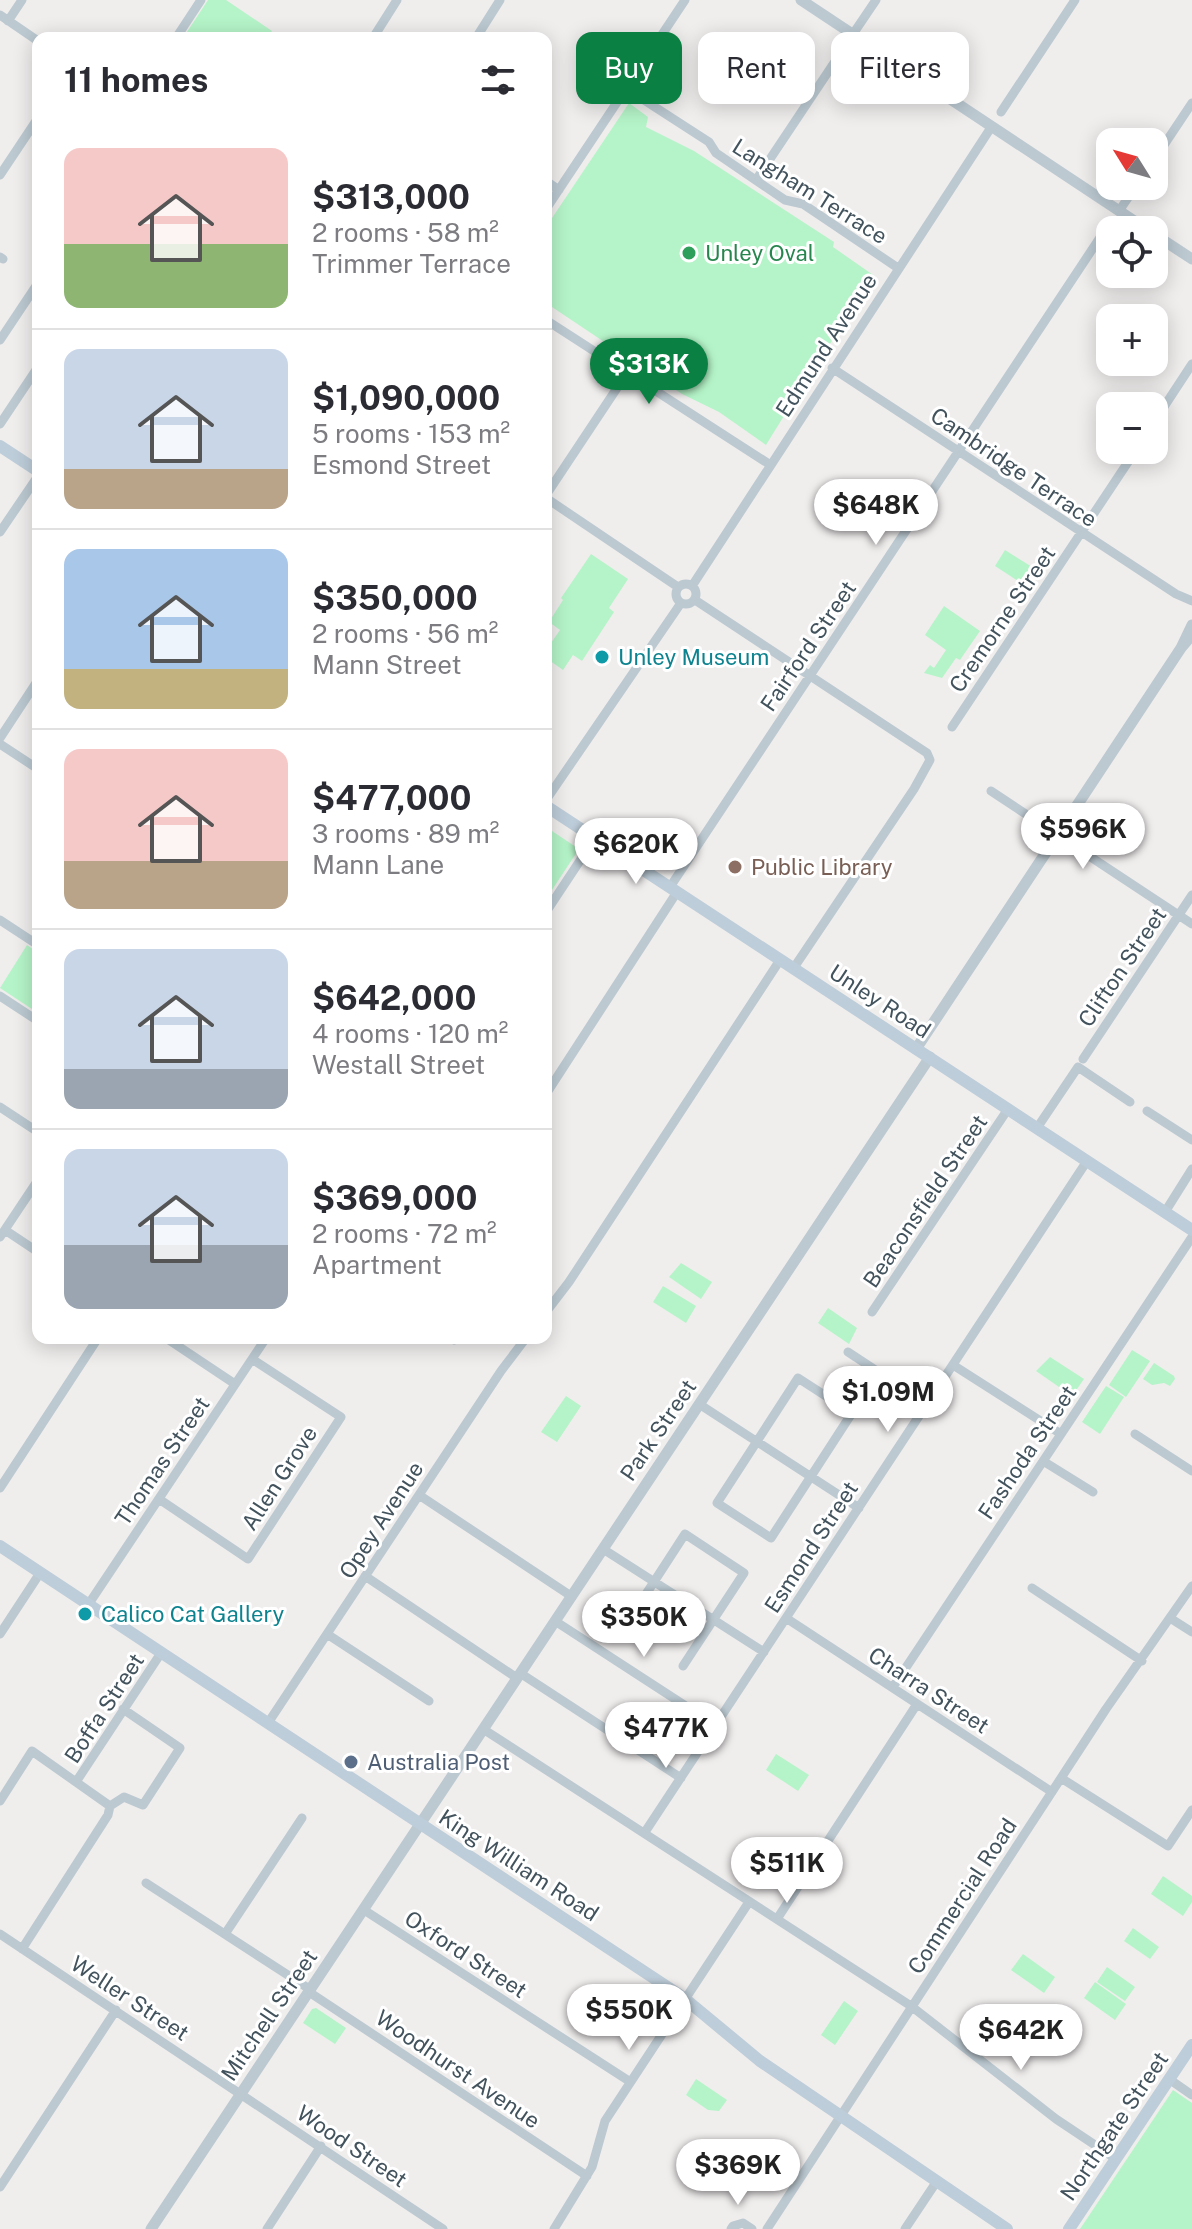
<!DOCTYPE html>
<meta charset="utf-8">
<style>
body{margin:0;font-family:"Public Sans",sans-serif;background:#f7f7f7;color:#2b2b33;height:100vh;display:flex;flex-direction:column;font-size:30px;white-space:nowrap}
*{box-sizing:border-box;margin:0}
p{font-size:26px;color:#7c7c81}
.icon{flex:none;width:44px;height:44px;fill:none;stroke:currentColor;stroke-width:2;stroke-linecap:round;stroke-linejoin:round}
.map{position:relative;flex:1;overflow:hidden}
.panel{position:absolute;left:32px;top:32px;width:520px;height:1312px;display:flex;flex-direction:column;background:#fff;border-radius:16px;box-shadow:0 4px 20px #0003}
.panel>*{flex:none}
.guide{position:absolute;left:576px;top:32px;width:496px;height:72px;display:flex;gap:16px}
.needle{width:52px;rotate:307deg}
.tools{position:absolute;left:1096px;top:128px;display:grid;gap:16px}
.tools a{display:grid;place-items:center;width:72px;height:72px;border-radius:16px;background:#fff;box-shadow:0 4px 20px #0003;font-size:40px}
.price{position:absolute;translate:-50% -68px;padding:0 18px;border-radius:28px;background:#fff;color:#222;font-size:26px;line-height:52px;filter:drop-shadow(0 2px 4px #0008)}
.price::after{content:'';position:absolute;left:50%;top:48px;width:24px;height:18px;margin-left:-12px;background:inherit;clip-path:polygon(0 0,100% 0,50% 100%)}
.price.on{background:#0b8043;color:#fff}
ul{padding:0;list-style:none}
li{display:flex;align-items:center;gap:24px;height:200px;padding:0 32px}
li+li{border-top:2px solid #e1e1e2}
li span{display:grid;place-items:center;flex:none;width:224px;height:160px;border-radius:16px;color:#555}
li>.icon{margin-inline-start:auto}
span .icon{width:96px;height:96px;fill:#fffc;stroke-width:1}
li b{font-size:34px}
h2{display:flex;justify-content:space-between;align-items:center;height:96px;padding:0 32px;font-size:34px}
.chip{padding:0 28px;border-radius:16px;background:#fff;box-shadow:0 4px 20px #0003;font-size:28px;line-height:72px}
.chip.on{background:#0b8043;color:#fff}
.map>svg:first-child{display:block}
.green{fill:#b5f4c8}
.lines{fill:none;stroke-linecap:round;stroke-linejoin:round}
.minor{stroke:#bcc9d1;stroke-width:9}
.tertiary{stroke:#bcc9d1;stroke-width:11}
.secondary{stroke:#bdcdd9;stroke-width:12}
.leisure-dot{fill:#2e9e5b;stroke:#fff;stroke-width:3}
.culture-dot{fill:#0f9aa8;stroke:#fff;stroke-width:3}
.education-dot{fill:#8d6e63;stroke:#fff;stroke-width:3}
.service-dot{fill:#5c6f8a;stroke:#fff;stroke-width:3}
.labels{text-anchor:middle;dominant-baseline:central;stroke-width:6;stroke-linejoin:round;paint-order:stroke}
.street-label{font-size:22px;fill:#43535d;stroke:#fff}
.leisure-label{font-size:22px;fill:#27864d;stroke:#fff;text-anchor:start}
.culture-label{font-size:22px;fill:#0d838f;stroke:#fff;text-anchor:start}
.education-label{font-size:22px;fill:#785e54;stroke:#fff;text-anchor:start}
.service-label{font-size:22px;fill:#4e5e75;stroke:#fff;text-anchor:start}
</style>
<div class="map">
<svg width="1192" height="2229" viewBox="0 0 1192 2229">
<rect width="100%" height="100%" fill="#f0eded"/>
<path class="green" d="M208 0H226L272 31 267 38H183Z
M629 103 648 117 646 127 694 151 834 242 833 247 876 277 816 364 766 445 719 412 682 394 546 303V227Z
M1005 550 1037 570 1027 587 995 566Z
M591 554 628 579 609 608 614 612 582 661 573 655 563 670 546 658V650L560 630 549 622 563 600 561 598Z
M944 606 980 631 960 660 956 658 942 678 924 673 930 665 934 668 946 650 925 635Z
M546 827 579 849 546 899Z
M27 945 38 953V1013L0 988Z
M681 1263 712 1282 701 1299 669 1277Z
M663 1286 696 1306 686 1323 653 1302Z
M828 1308 857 1328 849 1344 818 1323Z
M1132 1350 1150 1361 1126 1397 1109 1385Z
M1050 1357 1084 1379 1072 1396 1036 1371Z
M1154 1363 1174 1376 1175 1379 1170 1386 1164 1383 1152 1385 1143 1379Z
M1106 1386 1124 1397 1100 1434 1082 1422Z
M566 1396 581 1406 557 1442 541 1432Z
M776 1754 809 1775 798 1791 766 1770Z
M1163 1876 1192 1896V1902L1183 1916 1151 1894Z
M1133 1928 1159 1947 1150 1959 1124 1941Z
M1023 1954 1055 1977 1044 1993 1011 1970Z
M1107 1967 1135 1987 1125 2001 1097 1982Z
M1095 1982 1126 2004 1115 2020 1084 1998Z
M844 2001 858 2011 835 2045 821 2035Z
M316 2008 346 2028 335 2044 303 2023 312 2009Z
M696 2079 727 2100 719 2111 708 2110 686 2095Z
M1173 2090 1192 2103V2229H1080Z"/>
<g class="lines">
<path class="minor" d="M0 15 38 41
M8 21 22 0
M853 34 876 0
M176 38 201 0
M373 38 397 0
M476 38 500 0
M627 89 709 142 716 153 785 200 803 204 898 268
M1001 112 1075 0
M1154 160 1192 103
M0 175 38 118
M756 180 846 45
M546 181 559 190
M546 209 685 0
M1119 211 1136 186
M0 257 3 259
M546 320 769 464
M0 340 38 283
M832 368 1176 594 1192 601
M1154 422 1192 364
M0 424 38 367
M546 495 627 373
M546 498 678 587
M0 532 38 476
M676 594a10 10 0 1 1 20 0a10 10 0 1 1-20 0Z
M692 586 992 126
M695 600 927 753 930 760 914 789 793 969
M952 727 1136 450
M0 738 38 680
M0 744 38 769
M991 791 1192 924
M546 800 681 603
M670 887 1109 224
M546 912 595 838
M0 920 38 945
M0 996 38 1021
M1083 1059 1192 895
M546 1094 677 892
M0 1107 38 1132
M1147 1111 1192 1140
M1037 1128 1078 1067 1130 1102
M1165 1212 1192 1169
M5 1230 38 1252
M0 1237 38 1180
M546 1312 569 1282 780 960
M872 1312 1008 1109
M166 1338 235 1384
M451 1338 454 1340
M848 1352 927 1404
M953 1365 1061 1434
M798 1378 852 1413 771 1538 717 1503Z
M699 1404 859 1508
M1135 1434 1192 1471
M1043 1461 1093 1492
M0 1488 98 1338
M419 1495 571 1596
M159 1499 248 1559 341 1417 252 1359
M603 1549 764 1652
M365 1576 517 1678
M1032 1588 1142 1661
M88 1605 266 1338
M786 1618 1052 1792
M1170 1618 1192 1632
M555 1621 715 1725
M624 1628 685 1534 744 1573 683 1666
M0 1634 40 1573
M327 1634 429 1701
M520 1673 681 1778
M893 1687 1192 1237
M268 1723 501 1371 526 1338
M483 1729 911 2006 1056 2119 1116 2159
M1061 1778 1168 1846 1192 1810
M76 1782 161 1653
M0 1801 32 1751 110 1806 108 1815 22 1949
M110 1806 124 1797 143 1805 180 1748 123 1709
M645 1832 1087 1161
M146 1883 311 1990
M364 1910 629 2081
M777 1919 917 1704
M0 1934 443 2229
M225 1934 302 1818
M309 1992 587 2176
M1169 2079 1192 2095
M0 2187 116 2010
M267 2229 321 2146
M554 2229 592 2167 605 2121 749 1902
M731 2229 733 2226 743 2223 752 2229
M767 2229 1106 1709 1192 1586
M905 2229 937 2181"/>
<path class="tertiary" d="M801 0 1148 230
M1154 234 1192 259
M1192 625 1181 648 1192 635
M916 1049 1181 648
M151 2229 930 1057"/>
<path class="secondary" d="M0 446 38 471
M546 806 1192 1230
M0 1546 684 1998 760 2061 1007 2229
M1069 2229 1192 2045"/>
</g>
<circle class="leisure-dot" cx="689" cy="253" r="8"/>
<g class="culture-dot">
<circle cx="602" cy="657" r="8"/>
<circle cx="85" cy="1614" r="8"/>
</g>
<circle class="education-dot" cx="735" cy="867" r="8"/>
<circle class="service-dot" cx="351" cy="1762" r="8"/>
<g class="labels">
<g class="street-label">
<text transform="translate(810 191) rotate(32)">Langham Terrace</text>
<text transform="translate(826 345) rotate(-57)">Edmund Avenue</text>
<text transform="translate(1014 467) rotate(34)">Cambridge Terrace</text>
<text transform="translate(1002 619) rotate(-56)">Cremorne Street</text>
<text transform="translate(808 646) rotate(-56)">Fairford Street</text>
<text transform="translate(1122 967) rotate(-56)">Clifton Street</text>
<text transform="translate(880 1001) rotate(33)">Unley Road</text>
<text transform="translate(925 1201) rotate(-56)">Beaconsfield Street</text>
<text transform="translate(658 1430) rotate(-56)">Park Street</text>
<text transform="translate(1027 1452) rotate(-56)">Fashoda Street</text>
<text transform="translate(162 1461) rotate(-56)">Thomas Street</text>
<text transform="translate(279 1478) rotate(-57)">Allen Grove</text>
<text transform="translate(381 1520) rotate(-57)">Opey Avenue</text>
<text transform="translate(811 1547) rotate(-57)">Esmond Street</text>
<text transform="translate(929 1690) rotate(33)">Charra Street</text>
<text transform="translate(104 1708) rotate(-57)">Boffa Street</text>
<text transform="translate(519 1865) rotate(33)">King William Road</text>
<text transform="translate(962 1896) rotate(-57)">Commercial Road</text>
<text transform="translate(466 1954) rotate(33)">Oxford Street</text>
<text transform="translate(130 1998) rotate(33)">Weller Street</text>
<text transform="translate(269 2015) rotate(-56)">Mitchell Street</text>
<text transform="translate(458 2069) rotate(34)">Woodhurst Avenue</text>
<text transform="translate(1114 2126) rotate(-56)">Northgate Street</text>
<text transform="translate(352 2146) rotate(34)">Wood Street</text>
</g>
<g class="leisure-label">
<text x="705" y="253">Unley Oval</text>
</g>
<g class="culture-label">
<text x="618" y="657">Unley Museum</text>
<text x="101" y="1614">Calico Cat Gallery</text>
</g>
<g class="education-label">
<text x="751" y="867">Public Library</text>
</g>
<g class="service-label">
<text x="367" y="1762">Australia Post</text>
</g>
</g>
</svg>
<div class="tools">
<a><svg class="needle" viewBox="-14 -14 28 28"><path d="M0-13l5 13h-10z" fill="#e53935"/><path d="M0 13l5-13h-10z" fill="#7c7c81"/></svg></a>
<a><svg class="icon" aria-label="locate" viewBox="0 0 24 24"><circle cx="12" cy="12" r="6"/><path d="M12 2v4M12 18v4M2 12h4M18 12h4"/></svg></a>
<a>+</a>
<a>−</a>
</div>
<b class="price on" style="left:649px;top:406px">$313K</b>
<b class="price" style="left:876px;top:547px">$648K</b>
<b class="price" style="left:1083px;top:871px">$596K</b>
<b class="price" style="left:636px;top:886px">$620K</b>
<b class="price" style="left:888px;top:1434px">$1.09M</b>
<b class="price" style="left:644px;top:1659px">$350K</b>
<b class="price" style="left:666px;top:1770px">$477K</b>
<b class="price" style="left:787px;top:1905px">$511K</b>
<b class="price" style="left:629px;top:2052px">$550K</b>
<b class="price" style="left:1021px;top:2072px">$642K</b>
<b class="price" style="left:738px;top:2207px">$369K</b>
<div class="guide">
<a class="chip on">Buy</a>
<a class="chip">Rent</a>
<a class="chip">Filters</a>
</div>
<section class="panel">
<h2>11 homes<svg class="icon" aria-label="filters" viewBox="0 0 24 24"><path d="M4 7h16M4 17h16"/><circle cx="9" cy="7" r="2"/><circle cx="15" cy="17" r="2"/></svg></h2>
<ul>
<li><span style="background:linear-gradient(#f6c9c9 60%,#8fb573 0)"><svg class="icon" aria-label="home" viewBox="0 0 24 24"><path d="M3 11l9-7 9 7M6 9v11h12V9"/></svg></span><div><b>$313,000</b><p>2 rooms · 58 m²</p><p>Trimmer Terrace</p></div></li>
<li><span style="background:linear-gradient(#c9d6e8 75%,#b9a48a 0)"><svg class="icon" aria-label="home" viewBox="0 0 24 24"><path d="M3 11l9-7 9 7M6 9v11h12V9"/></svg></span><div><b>$1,090,000</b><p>5 rooms · 153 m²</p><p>Esmond Street</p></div></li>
<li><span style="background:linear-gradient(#a9c7e8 75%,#c2b280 0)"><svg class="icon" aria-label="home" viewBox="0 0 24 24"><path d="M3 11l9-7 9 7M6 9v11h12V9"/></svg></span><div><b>$350,000</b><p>2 rooms · 56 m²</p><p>Mann Street</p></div></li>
<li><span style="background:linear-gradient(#f6c9c9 70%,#b9a48a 0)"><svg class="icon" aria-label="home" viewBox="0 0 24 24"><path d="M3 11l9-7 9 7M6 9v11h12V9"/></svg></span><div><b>$477,000</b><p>3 rooms · 89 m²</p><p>Mann Lane</p></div></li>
<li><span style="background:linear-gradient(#c9d6e8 75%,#9aa5b1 0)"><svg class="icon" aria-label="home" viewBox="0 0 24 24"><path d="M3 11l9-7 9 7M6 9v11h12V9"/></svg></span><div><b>$642,000</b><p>4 rooms · 120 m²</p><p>Westall Street</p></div></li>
<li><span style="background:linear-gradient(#c9d6e8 60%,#9aa5b1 0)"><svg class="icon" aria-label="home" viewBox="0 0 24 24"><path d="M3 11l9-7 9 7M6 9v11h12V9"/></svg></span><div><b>$369,000</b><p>2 rooms · 72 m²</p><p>Apartment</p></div></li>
</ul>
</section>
</div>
